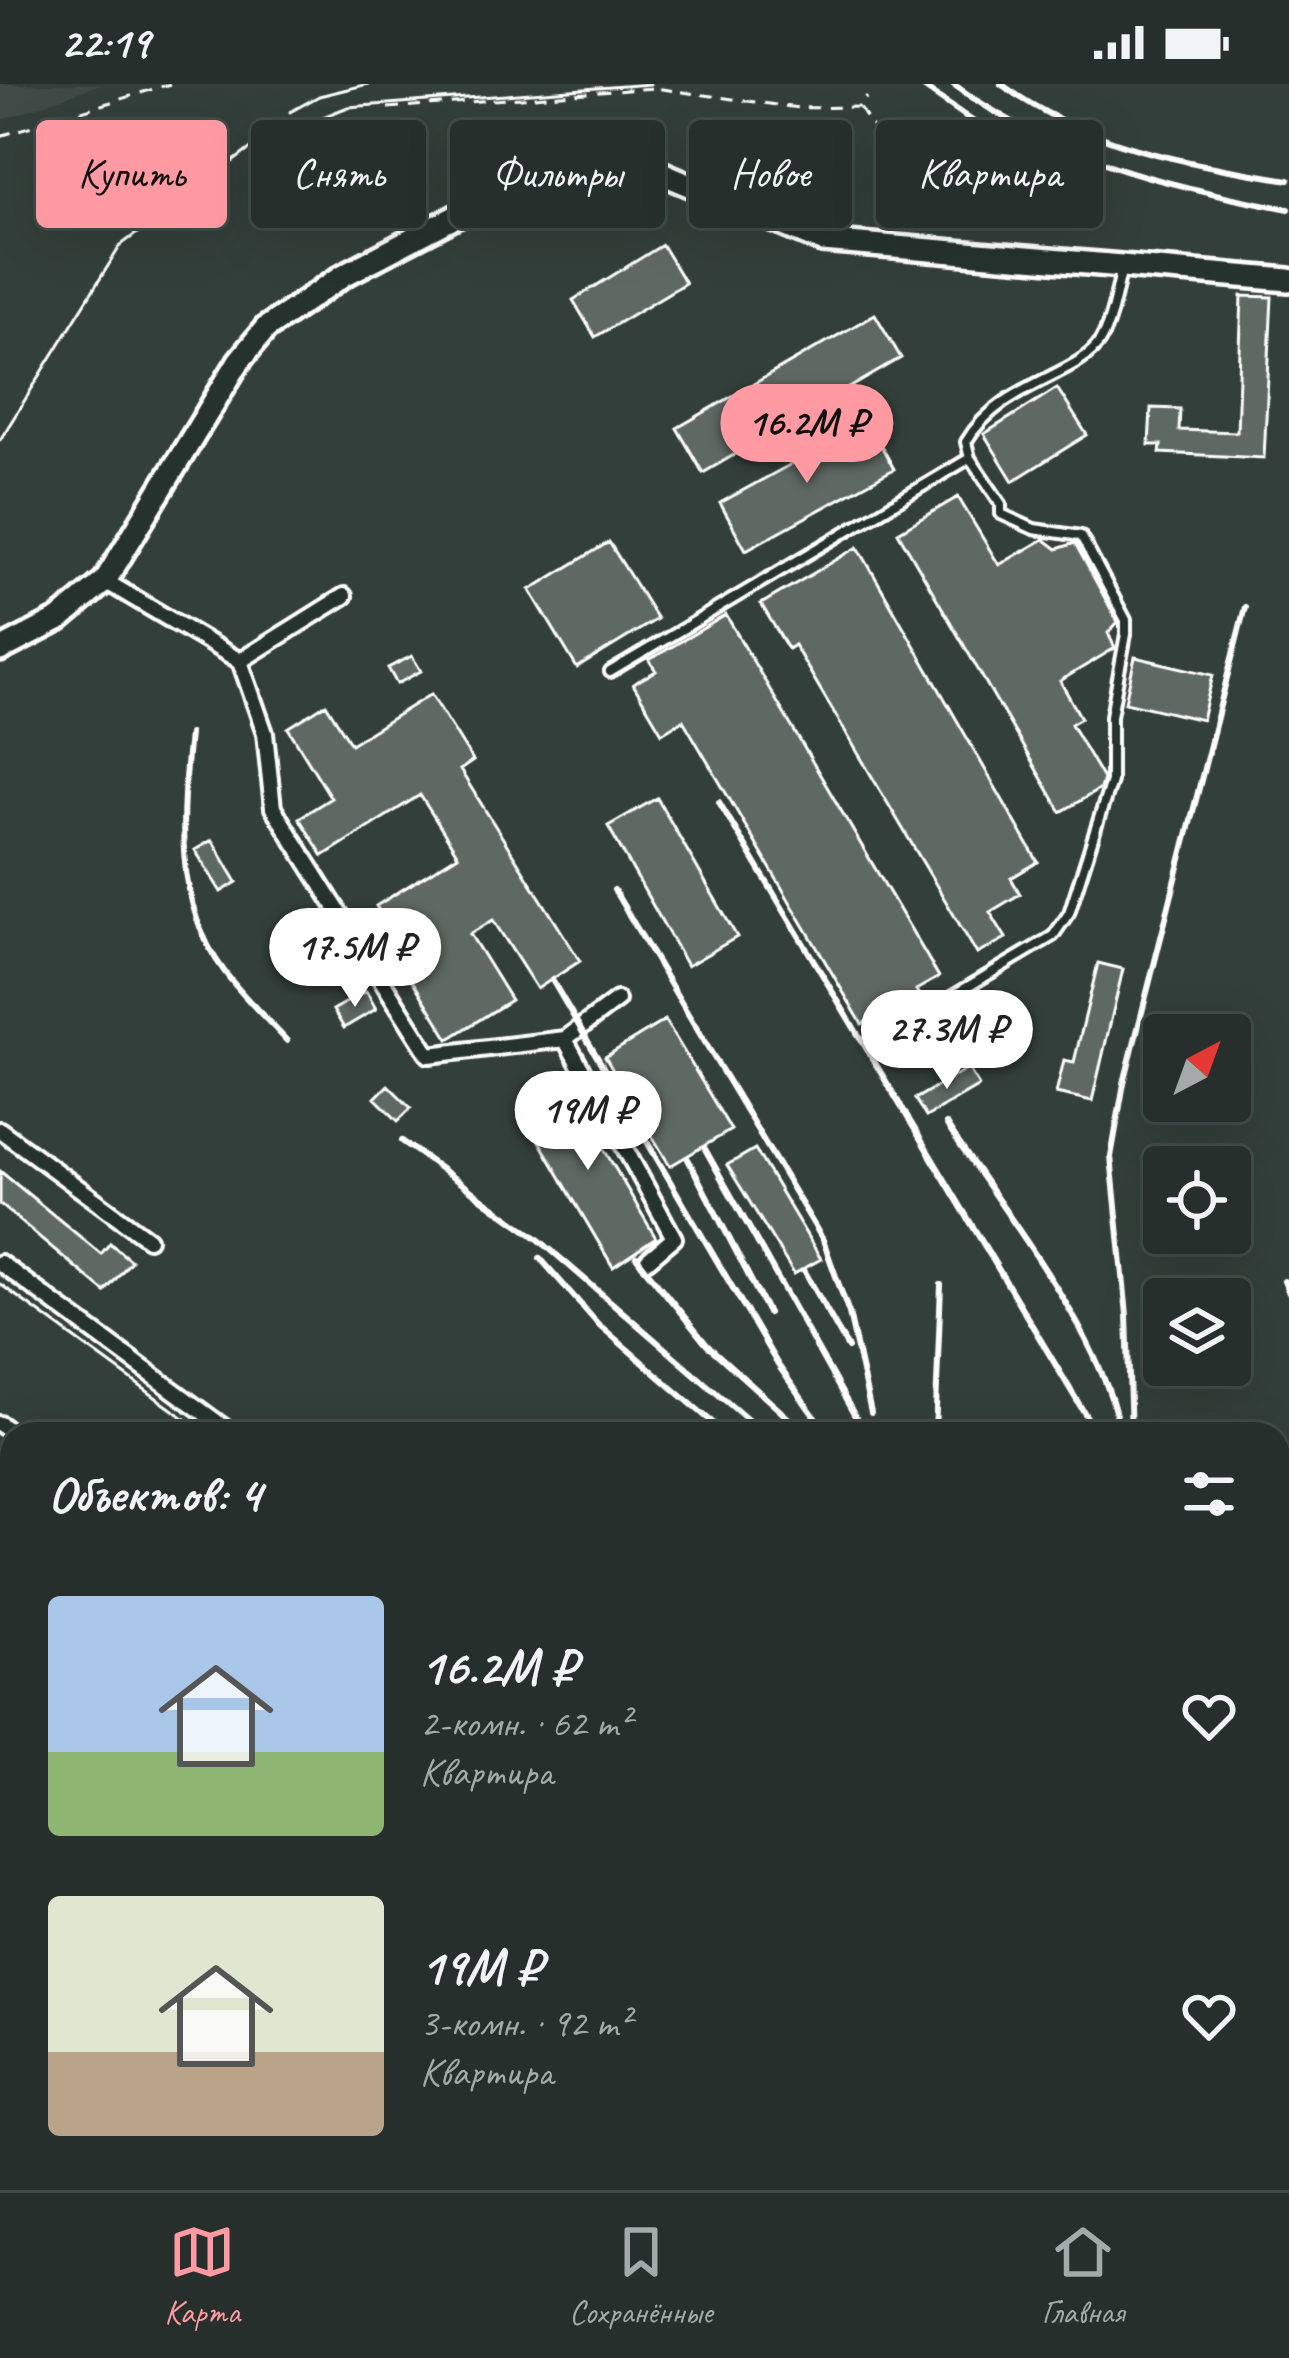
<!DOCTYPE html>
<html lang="ru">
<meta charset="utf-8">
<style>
body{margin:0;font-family:Caveat,sans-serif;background:#323b38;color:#f1f3f6;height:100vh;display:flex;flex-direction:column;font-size:45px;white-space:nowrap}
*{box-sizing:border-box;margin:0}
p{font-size:39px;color:#a4a9a9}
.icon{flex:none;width:66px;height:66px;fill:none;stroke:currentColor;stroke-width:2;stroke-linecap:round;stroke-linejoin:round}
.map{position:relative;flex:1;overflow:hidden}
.side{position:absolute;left:0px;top:1338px;width:1290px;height:768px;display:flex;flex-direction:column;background:#262f2c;border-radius:36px 36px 0 0;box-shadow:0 12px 48px #0002,0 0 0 3px #424a48}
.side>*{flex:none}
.hud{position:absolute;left:36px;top:36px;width:1218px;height:108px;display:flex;gap:24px}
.needle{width:78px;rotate:41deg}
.buttons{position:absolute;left:1143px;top:930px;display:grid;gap:24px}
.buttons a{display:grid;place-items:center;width:108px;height:108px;border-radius:12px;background:#262f2c;box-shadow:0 12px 48px #0002,0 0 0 3px #424a48;font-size:60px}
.price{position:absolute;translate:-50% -102px;padding:0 27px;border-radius:42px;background:#fff;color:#222;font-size:39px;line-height:78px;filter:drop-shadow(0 3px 6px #0008)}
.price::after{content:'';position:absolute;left:50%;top:72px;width:36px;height:27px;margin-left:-18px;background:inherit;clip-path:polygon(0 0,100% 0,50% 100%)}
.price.selected{background:#ff9aa2;color:#111}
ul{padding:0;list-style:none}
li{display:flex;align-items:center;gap:36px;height:300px;padding:0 48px}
li span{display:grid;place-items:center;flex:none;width:336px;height:240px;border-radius:12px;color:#555}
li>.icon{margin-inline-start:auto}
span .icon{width:144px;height:144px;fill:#fffc;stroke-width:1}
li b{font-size:51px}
h2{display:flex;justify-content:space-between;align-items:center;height:144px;padding:0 48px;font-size:51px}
.tag{padding:0 42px;border-radius:12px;background:#262f2c;box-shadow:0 12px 48px #0002,0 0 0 3px #424a48;font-size:42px;line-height:108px}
.tag.selected{background:#ff9aa2;color:#111}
.status{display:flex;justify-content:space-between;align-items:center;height:84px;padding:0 60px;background:#262f2c;direction:ltr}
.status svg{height:33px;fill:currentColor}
.tabs{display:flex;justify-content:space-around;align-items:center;height:168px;border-top:3px solid #424a48;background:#262f2c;font-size:33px;color:#a4a9a9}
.tabs a{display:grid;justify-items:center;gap:6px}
.tabs .selected{color:#ff9aa2}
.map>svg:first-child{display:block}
.built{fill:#404c47}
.building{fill:#5f6964;stroke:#fff;stroke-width:3}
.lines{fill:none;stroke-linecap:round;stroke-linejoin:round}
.lane-casing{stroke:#fff;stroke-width:16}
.street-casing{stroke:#fff;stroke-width:22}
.secondary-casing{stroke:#fff;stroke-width:30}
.path{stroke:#fff;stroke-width:3;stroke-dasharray:12 9;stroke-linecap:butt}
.lane{stroke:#26332d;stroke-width:8}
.street{stroke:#26332d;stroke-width:14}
.secondary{stroke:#26332d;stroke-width:21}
.tram{stroke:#fff;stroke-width:3}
.rail{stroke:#fff;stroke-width:6}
</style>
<div class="status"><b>22:19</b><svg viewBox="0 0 49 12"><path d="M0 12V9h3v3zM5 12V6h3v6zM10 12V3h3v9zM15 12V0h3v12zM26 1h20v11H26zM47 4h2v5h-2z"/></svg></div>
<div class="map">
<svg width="1289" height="2106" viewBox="0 0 1289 2106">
<rect width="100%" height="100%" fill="#333f3a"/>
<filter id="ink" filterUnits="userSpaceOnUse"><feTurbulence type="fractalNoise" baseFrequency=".00833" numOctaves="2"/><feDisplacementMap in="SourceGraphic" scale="24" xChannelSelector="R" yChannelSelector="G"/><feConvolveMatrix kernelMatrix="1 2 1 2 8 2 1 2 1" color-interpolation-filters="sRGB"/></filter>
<g filter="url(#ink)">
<path class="built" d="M0 0H100L0 37Z"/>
<path class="building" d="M662 161 685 199 595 253 573 216Z
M1242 212 1272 213 1264 374 1160 369 1161 361H1149L1151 324 1180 325 1179 346 1237 348Z
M875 230 901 274 703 389 677 344Z
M1057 304 1087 351 1013 397 984 350Z
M868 338 894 385 746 466 720 419Z
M958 413 999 481 1044 455 1057 465 1075 459 1118 538 1108 549 1115 564 1060 597 1081 634 1071 640 1103 695 1100 705 1061 728 898 448Z
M609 458 657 535 577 584 530 506Z
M858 463 1038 778 1011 794 1020 810 990 828 1006 854 977 870 794 561 788 565 761 520Z
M726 531 939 893 916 906 925 921 898 940 888 925 862 940 683 636 662 649 633 600 656 587 649 576Z
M412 572 421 587 397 600 388 584Z
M1135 573 1213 591 1202 636 1125 618Z
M431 610 473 677 460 686 580 877 537 905 493 836 470 850 511 916 449 955 388 858 396 853 376 822 458 771 420 711 323 772 299 734 331 714 288 644 326 620 351 660Z
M657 714 737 853 687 882 608 742Z
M212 756 237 798 221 808 195 766Z
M1098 879 1123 885 1092 1017 1056 1009 1064 976 1074 978Z
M366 907 376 925 344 944 333 926Z
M665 936 731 1046 670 1082 605 973Z
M977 949 986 965 956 982 947 966Z
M968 984 979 1002 926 1033 915 1015Z
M564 997 656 1154 613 1183 519 1023Z
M388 1001 411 1024 398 1037 375 1014Z
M755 1065 821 1175 794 1190 727 1081Z
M0 1087 101 1170 110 1159 131 1177 105 1208 0 1120Z"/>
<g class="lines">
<g class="lane-casing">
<path id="lane" d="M610 588 970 374 966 358C1000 299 1079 292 1100 257 1112 237 1116 207 1122 184
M878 969 944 917 1053 852 1069 829 1111 697V632L1126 550V536L1081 452 1034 445 1001 430V420L970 374"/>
</g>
<g class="street-casing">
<path id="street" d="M105 497 240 577 344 512
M240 577 265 649 273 724 429 971 565 955 617 916
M565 955 674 1154 648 1176
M0 1046 148 1155
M0 1179 233 1350
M0 1340 14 1350
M0 1717 12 1726
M0 1942 12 1927
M0 2091 20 2106
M512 2094 528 2106
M1042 2094 1058 2106
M802 2106 806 2094"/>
</g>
<g class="secondary-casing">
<path id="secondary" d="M0 566 60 535 105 497 239 277 266 244 344 191 545 86 607 79 664 90 823 157 1289 196"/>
</g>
<path class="path" d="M388 24 654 4 798 24 859 23 867 13
M860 24 876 49
M0 52 170 0
M882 71 889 98 888 141"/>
<use href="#lane" class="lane"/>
<use href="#street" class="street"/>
<use href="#secondary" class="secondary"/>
<path class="tram" d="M290 28 319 12 368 0
M0 356 121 161 258 59 348 23 650 0
M0 1200 206 1350
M0 1928 12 1913"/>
<path class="rail" d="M919 0 1000 56 1047 77
M953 0C1055 75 1166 102 1289 125
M1001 0C1086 63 1187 79 1289 96
M189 650C181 730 173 818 224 887 242 912 266 934 287 957
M719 718 1097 1350
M614 806 823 1156 849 1229 871 1329
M552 896 778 1281 827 1350
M946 1040C1002 1126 1100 1246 1119 1344
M402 1057 537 1154 764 1350
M705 1065 865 1350
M688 1075 768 1229
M636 1173 707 1261 806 1350
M540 1174 597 1239 726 1350
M804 1186 848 1264
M1284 1197 1289 1209
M935 1350 941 1201
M1131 1350 1127 1231 1111 1073 1124 999 1245 523"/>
</g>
</g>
</svg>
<div class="buttons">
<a><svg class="needle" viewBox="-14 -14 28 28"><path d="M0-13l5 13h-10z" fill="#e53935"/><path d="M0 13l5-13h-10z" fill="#a4a9a9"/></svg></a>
<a><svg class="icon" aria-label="locate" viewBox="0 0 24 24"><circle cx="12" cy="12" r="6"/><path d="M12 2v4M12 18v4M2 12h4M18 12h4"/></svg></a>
<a><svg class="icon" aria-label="layers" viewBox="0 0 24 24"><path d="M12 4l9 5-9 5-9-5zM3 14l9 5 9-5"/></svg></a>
</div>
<b class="price selected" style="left:807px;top:402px">16.2M ₽</b>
<b class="price" style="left:355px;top:926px">17.5M ₽</b>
<b class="price" style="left:947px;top:1008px">27.3M ₽</b>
<b class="price" style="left:588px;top:1089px">19M ₽</b>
<div class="hud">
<a class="tag selected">Купить</a>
<a class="tag">Снять</a>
<a class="tag">Фильтры</a>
<a class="tag">Новое</a>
<a class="tag">Квартира</a>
</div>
<section class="side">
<h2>Объектов: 4<svg class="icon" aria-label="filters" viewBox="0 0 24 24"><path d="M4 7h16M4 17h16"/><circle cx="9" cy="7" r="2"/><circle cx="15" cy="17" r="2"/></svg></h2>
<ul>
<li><span style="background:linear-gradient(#a9c7e8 65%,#8fb573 0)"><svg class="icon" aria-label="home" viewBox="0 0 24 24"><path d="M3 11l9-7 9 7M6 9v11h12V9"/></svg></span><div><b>16.2M ₽</b><p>2-комн. · 62 m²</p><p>Квартира</p></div><svg class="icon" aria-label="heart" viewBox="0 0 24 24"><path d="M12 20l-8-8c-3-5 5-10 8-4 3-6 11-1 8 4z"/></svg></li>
<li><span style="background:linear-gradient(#dfe7d0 65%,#b9a48a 0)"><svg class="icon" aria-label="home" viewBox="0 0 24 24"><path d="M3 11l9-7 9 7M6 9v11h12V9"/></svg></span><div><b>19M ₽</b><p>3-комн. · 92 m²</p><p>Квартира</p></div><svg class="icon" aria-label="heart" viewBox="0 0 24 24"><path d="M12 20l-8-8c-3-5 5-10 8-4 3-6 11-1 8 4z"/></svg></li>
</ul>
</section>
</div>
<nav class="tabs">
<a class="selected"><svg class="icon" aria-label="map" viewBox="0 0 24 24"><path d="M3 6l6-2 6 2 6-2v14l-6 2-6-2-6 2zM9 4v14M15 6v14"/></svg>Карта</a>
<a><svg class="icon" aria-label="saved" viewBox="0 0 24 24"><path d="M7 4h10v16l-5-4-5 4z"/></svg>Сохранённые</a>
<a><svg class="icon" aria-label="home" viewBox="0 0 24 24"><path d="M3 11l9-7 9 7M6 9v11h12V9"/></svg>Главная</a>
</nav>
